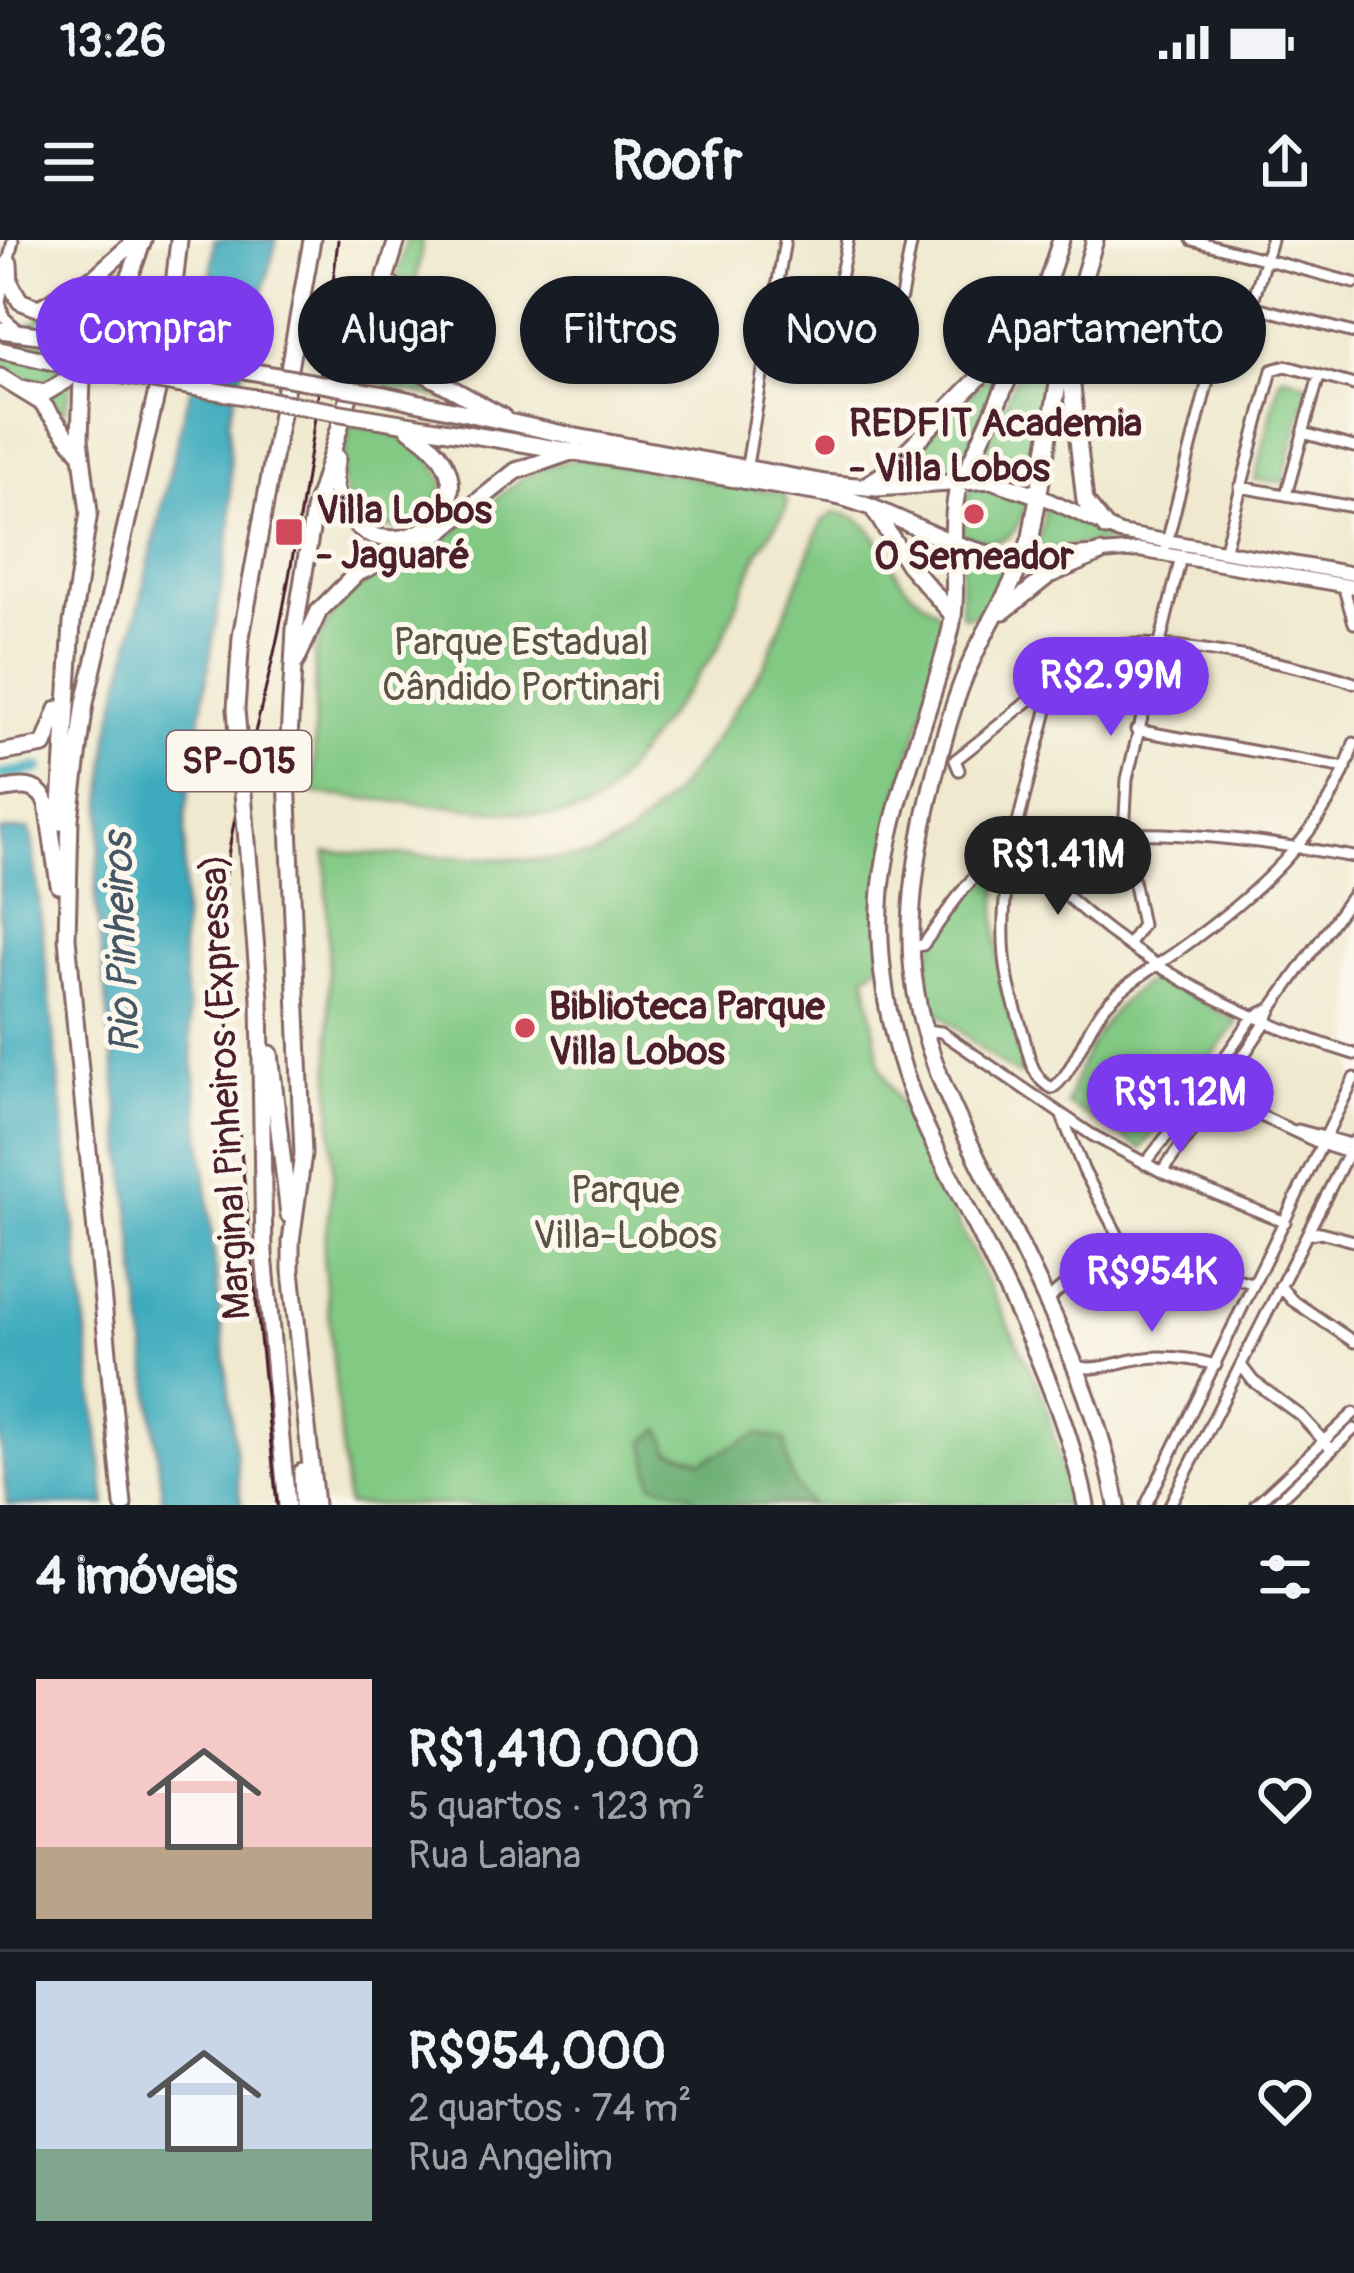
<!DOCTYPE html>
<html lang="pt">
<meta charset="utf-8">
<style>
body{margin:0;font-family:Pangolin,sans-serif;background:#242831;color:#f1f3f6;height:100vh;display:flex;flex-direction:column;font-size:45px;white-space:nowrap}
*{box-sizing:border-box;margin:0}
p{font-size:39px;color:#9ea1a6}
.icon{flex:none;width:66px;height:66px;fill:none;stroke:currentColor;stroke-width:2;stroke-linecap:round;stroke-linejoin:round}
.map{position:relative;height:1265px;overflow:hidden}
.sheet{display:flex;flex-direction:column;background:#171b24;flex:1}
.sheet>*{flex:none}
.banner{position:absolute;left:36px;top:36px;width:1284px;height:108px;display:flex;gap:24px}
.price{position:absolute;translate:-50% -102px;padding:0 27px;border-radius:42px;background:#7c3aed;color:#fff;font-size:39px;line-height:78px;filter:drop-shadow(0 3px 6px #0008)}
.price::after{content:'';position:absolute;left:50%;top:72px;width:36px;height:27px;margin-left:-18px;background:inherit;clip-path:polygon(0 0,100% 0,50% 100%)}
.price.active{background:#222;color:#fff}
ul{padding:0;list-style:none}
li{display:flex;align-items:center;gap:36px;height:300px;padding:0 36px}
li+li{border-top:3px solid #363941}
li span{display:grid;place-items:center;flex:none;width:336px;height:240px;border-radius:0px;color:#555}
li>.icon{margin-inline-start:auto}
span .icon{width:144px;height:144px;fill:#fffc;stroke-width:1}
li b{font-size:51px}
h2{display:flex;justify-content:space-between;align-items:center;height:144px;padding:0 36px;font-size:51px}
.tag{padding:0 42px;border-radius:54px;background:#171b24;box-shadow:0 3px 9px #0004;font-size:42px;line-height:108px}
.tag.active{background:#7c3aed;color:#fff}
.status{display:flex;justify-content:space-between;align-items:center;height:84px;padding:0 60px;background:#171b24;direction:ltr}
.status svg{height:33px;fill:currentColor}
header{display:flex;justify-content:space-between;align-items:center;height:156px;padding:0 36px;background:#171b24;font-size:54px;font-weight:700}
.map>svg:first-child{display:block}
.green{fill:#82c984;stroke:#667458;stroke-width:3}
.forest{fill:#69ad72;stroke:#5a664e;stroke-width:3}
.water{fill:#3eabbd;stroke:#446574;stroke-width:3}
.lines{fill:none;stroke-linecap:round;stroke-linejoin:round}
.river{stroke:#3eabbd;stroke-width:12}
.minor-casing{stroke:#846664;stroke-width:15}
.major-casing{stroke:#846664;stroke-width:18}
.highway-casing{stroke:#846664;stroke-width:21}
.minor{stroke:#fff;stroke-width:9}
.major{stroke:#fff;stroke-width:12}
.highway{stroke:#fff;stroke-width:15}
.rail{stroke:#4a1f2b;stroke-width:3}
.highway-bridge-casing{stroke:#846664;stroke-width:21;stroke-linecap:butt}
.highway-bridge{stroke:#fff;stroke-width:15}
.poi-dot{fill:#d1495b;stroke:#fbf7ec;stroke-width:4.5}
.labels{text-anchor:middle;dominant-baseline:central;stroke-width:10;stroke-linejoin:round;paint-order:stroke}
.shield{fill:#fbf7ec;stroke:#7f6065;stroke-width:3}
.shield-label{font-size:36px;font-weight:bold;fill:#4a1f2b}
.poi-label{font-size:39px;font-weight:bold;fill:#4a1f2b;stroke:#fbf7ec;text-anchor:start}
.park-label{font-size:39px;fill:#5b5246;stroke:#fbf7ec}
.street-label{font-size:39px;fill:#4a1f2b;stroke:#fbf7ec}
.water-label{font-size:42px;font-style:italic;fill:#455765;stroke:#fbf7ec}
</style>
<div class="status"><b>13:26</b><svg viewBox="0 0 49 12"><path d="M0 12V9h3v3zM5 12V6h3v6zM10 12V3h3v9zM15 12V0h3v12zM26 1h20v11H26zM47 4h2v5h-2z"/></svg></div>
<header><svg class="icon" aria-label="menu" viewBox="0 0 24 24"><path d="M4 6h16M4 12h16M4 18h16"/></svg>Roofr<svg class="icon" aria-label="share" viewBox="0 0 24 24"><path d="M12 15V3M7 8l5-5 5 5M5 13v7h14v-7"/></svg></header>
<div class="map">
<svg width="1354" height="1265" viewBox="0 0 1354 1265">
<rect width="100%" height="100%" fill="#fbf7ec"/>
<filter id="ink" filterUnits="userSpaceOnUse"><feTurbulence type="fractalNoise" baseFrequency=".00833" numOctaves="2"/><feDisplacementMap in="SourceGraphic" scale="24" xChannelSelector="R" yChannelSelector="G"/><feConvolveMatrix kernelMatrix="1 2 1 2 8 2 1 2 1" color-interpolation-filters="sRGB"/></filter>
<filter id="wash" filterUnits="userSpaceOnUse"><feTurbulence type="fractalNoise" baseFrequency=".004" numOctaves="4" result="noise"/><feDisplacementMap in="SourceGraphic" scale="48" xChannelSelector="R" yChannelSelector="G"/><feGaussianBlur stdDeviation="2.7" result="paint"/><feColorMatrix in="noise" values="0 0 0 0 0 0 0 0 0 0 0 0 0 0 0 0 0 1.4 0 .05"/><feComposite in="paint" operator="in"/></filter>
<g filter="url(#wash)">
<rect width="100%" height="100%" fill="#f0e9cf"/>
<path class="green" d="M406 0H423L406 100 419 115 416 126C372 104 399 39 406 0Z
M121 24 87 86 64 173 29 140 0 123V104Z
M1048 62 1067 70 1034 246 1005 236 974 233Z
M378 93 387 118 461 163 363 141Z
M1018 105 963 221 949 235 886 240Z
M1283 135 1309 144 1283 242 1255 240 1280 138Z
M351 185C398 194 428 196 444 245 432 295 364 306 345 253 338 232 345 205 351 185Z
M583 218 782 253 787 260 786 269 759 311 718 409 603 560 586 571 554 576 314 554 315 414C337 337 398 329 457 290 510 254 512 229 583 218Z
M970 247H990L1028 259C1013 304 1005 307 960 295Z
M1046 265 1122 300 1037 310Z
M834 273C874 274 881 310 900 338 910 353 930 365 945 377L946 392 893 576 880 725 866 735 880 825 1044 1157 1071 1265H347L323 1016 333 937 326 612 536 620 591 617 629 596 674 553 703 517 766 422 822 281Z
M961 317 1013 326 985 371 965 377 961 374Z
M1004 620C985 691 1005 761 1024 829L1019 835C998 825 976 805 958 789 947 780 930 768 926 754 911 710 974 648 1004 620Z
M1157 737 1238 782 1141 909 1067 864C1080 817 1109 759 1157 737Z"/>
<path class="forest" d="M661 1189 670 1210 703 1221 758 1194 785 1200C787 1227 791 1246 811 1265H701L689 1253 652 1243 645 1201Z"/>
<path class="water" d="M214 0H277L229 179 231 285 186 571 182 714 241 1265H163L95 657 109 496 183 174 205 107Z
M29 589 32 598 106 1265H7L0 1198V591Z"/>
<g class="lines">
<path class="river" d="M3 535 39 528"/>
</g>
</g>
<g filter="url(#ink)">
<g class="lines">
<g class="minor-casing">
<path id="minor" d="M1192 0 1354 43
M839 43 848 0
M901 57 912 0
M0 61 13 0
M0 62 4 77 15 87
M1252 66 1354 93
M1073 74 1215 113
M1303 193 1354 207
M746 231 785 0
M1240 247 1354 267
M1286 255 1319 136
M1166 306 1215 113 1244 91 1271 0
M1224 312 1272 130 1286 126 1354 145
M1343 345 1354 383
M1053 445C1033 539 990 640 1008 739 1011 757 1018 775 1023 793 1028 812 1032 840 1052 848 1073 836 1086 786 1106 765 1127 742 1154 728 1179 710 1253 657 1329 592 1354 503
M1136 490 1346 528
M959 530 955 520C993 492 1070 421 1111 407 1149 394 1313 427 1354 443
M1354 617C1248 598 1139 584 1032 601L1025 609C1032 627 1048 638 1061 651 1144 728 1247 781 1354 814
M1129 704 1142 685 1124 594 1127 539 1181 317
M913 707 923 705C947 674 975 623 1013 608
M925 790 941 792 1092 895 1162 932 1285 982
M1211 837 1253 777 1272 768
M1201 851a13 13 0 1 1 26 0a13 13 0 1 1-26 0Z
M1225 843 1266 782 1272 768 1354 653
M1225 859 1321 904 1351 914
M1062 876 1084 931 1135 1028
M1298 890 1354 905
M1145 924 1200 853
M1162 932 1211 864
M1307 995 1320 992 1354 1001
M1280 1046 1292 1060 1354 1102
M1048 1062C1085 1009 1202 1027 1254 1044
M1241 1125 1253 1141 1301 1176 1332 1210
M1077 1126C1098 1133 1123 1119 1146 1118 1170 1115 1193 1119 1216 1125
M1146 1265 1354 838
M1170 1265 1354 901
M1255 1265 1354 1173
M1273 1265 1354 1189"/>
</g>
<g class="major-casing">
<path id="major" d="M1040 256 1120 293 1354 334
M1024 319 1139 310 1354 347"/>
</g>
<g class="highway-casing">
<path id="highway" d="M1061 0 1035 80 957 252C948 297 960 347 951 388 932 470 895 549 883 633 874 696 884 770 904 831 918 877 942 920 964 963 1013 1061 1064 1157 1086 1265
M1095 0 1067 93 1031 297C1017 341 991 378 972 420 953 459 936 525 927 568 915 622 906 685 914 740 924 817 960 884 994 952 1044 1054 1096 1153 1117 1265
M9 23 10 43 20 61C64 80 98 76 67 140L45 153 26 149
M393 46 385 93 393 116 503 177
M41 67 96 36 136 0
M0 90 70 99
M0 110 67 125
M1069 120 1085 261 1106 288
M0 137 41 162 79 211
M384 155 577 197 825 243 877 248 991 240 1040 256
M353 175 832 255C898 270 953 316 1024 319
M337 218C332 238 334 256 346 273 395 344 513 252 409 189
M866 245 885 233 1029 87
M874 270 908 324 953 375
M261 286 312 0
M1004 371 1049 335 1100 313
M296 421 319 371 356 334 441 291 516 231 574 211
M0 513 44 505 58 469
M0 550C20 546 38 542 47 564L59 645
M60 582 72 383 89 272 80 199 82 138 90 112 131 34 143 0
M260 758 264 1014 287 1265
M270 814 289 975
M302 1232 303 1265
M123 1265 67 698 70 578 85 463 167 108 179 0
M315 1265 291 1030V1001L303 914 287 537 295 389 314 271 397 0"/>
</g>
<use href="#minor" class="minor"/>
<use href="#major" class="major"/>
<use href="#highway" class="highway"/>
<path class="rail" d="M277 1265 220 704C221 597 258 494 279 390 304 262 323 130 338 0"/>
<g class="highway-bridge-casing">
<path id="highway-bridge" d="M70 99 384 155
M67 125 353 175
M260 758 236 469 241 397 261 286"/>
</g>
<use href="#highway-bridge" class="highway-bridge"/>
</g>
</g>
<g class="poi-dot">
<circle cx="825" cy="205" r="12"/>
<circle cx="974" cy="274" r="12"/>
<rect x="274" y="277" width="30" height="30" rx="6"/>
<circle cx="525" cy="788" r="12"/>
</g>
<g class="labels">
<rect class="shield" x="167" y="491" width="144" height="60" rx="9"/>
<g class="shield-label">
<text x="239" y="521">SP-015</text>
</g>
<g class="poi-label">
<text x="849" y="183">REDFIT Academia<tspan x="849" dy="45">- Villa Lobos</tspan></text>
<text x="316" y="270">Villa Lobos<tspan x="316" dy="45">- Jaguaré</tspan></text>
<text x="974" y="316" text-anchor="middle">O Semeador</text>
<text x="549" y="766">Biblioteca Parque<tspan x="549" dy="45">Villa Lobos</tspan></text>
</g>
<g class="park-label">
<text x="521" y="402">Parque Estadual<tspan x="521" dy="45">Cândido Portinari</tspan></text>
<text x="625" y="950">Parque<tspan x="625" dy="45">Villa-Lobos</tspan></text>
</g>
<g class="street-label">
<text transform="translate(225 847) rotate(-93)">Marginal Pinheiros (Expressa)</text>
</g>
<g class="water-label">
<text transform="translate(122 703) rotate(-92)">Rio Pinheiros</text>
</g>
</g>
</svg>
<b class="price" style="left:1111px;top:499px">R$2.99M</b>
<b class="price active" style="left:1058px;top:678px">R$1.41M</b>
<b class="price" style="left:1180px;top:916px">R$1.12M</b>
<b class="price" style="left:1152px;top:1095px">R$954K</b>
<div class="banner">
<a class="tag active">Comprar</a>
<a class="tag">Alugar</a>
<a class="tag">Filtros</a>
<a class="tag">Novo</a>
<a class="tag">Apartamento</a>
</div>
</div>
<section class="sheet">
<h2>4 imóveis<svg class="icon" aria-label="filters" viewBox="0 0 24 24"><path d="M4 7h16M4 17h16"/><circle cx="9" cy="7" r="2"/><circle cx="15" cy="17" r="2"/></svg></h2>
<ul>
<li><span style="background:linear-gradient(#f6c9c9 70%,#b9a48a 0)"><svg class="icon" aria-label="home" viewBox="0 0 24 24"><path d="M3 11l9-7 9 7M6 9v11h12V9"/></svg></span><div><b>R$1,410,000</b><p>5 quartos · 123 m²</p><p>Rua Laiana</p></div><svg class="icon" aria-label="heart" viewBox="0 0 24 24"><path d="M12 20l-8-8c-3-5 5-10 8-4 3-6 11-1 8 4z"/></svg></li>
<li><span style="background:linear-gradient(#c9d6e8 70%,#7fa58c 0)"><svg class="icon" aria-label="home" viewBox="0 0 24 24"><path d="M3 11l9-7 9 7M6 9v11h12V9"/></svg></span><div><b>R$954,000</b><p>2 quartos · 74 m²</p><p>Rua Angelim</p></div><svg class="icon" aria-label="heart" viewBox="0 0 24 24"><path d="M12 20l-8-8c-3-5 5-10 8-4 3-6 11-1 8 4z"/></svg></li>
</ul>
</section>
